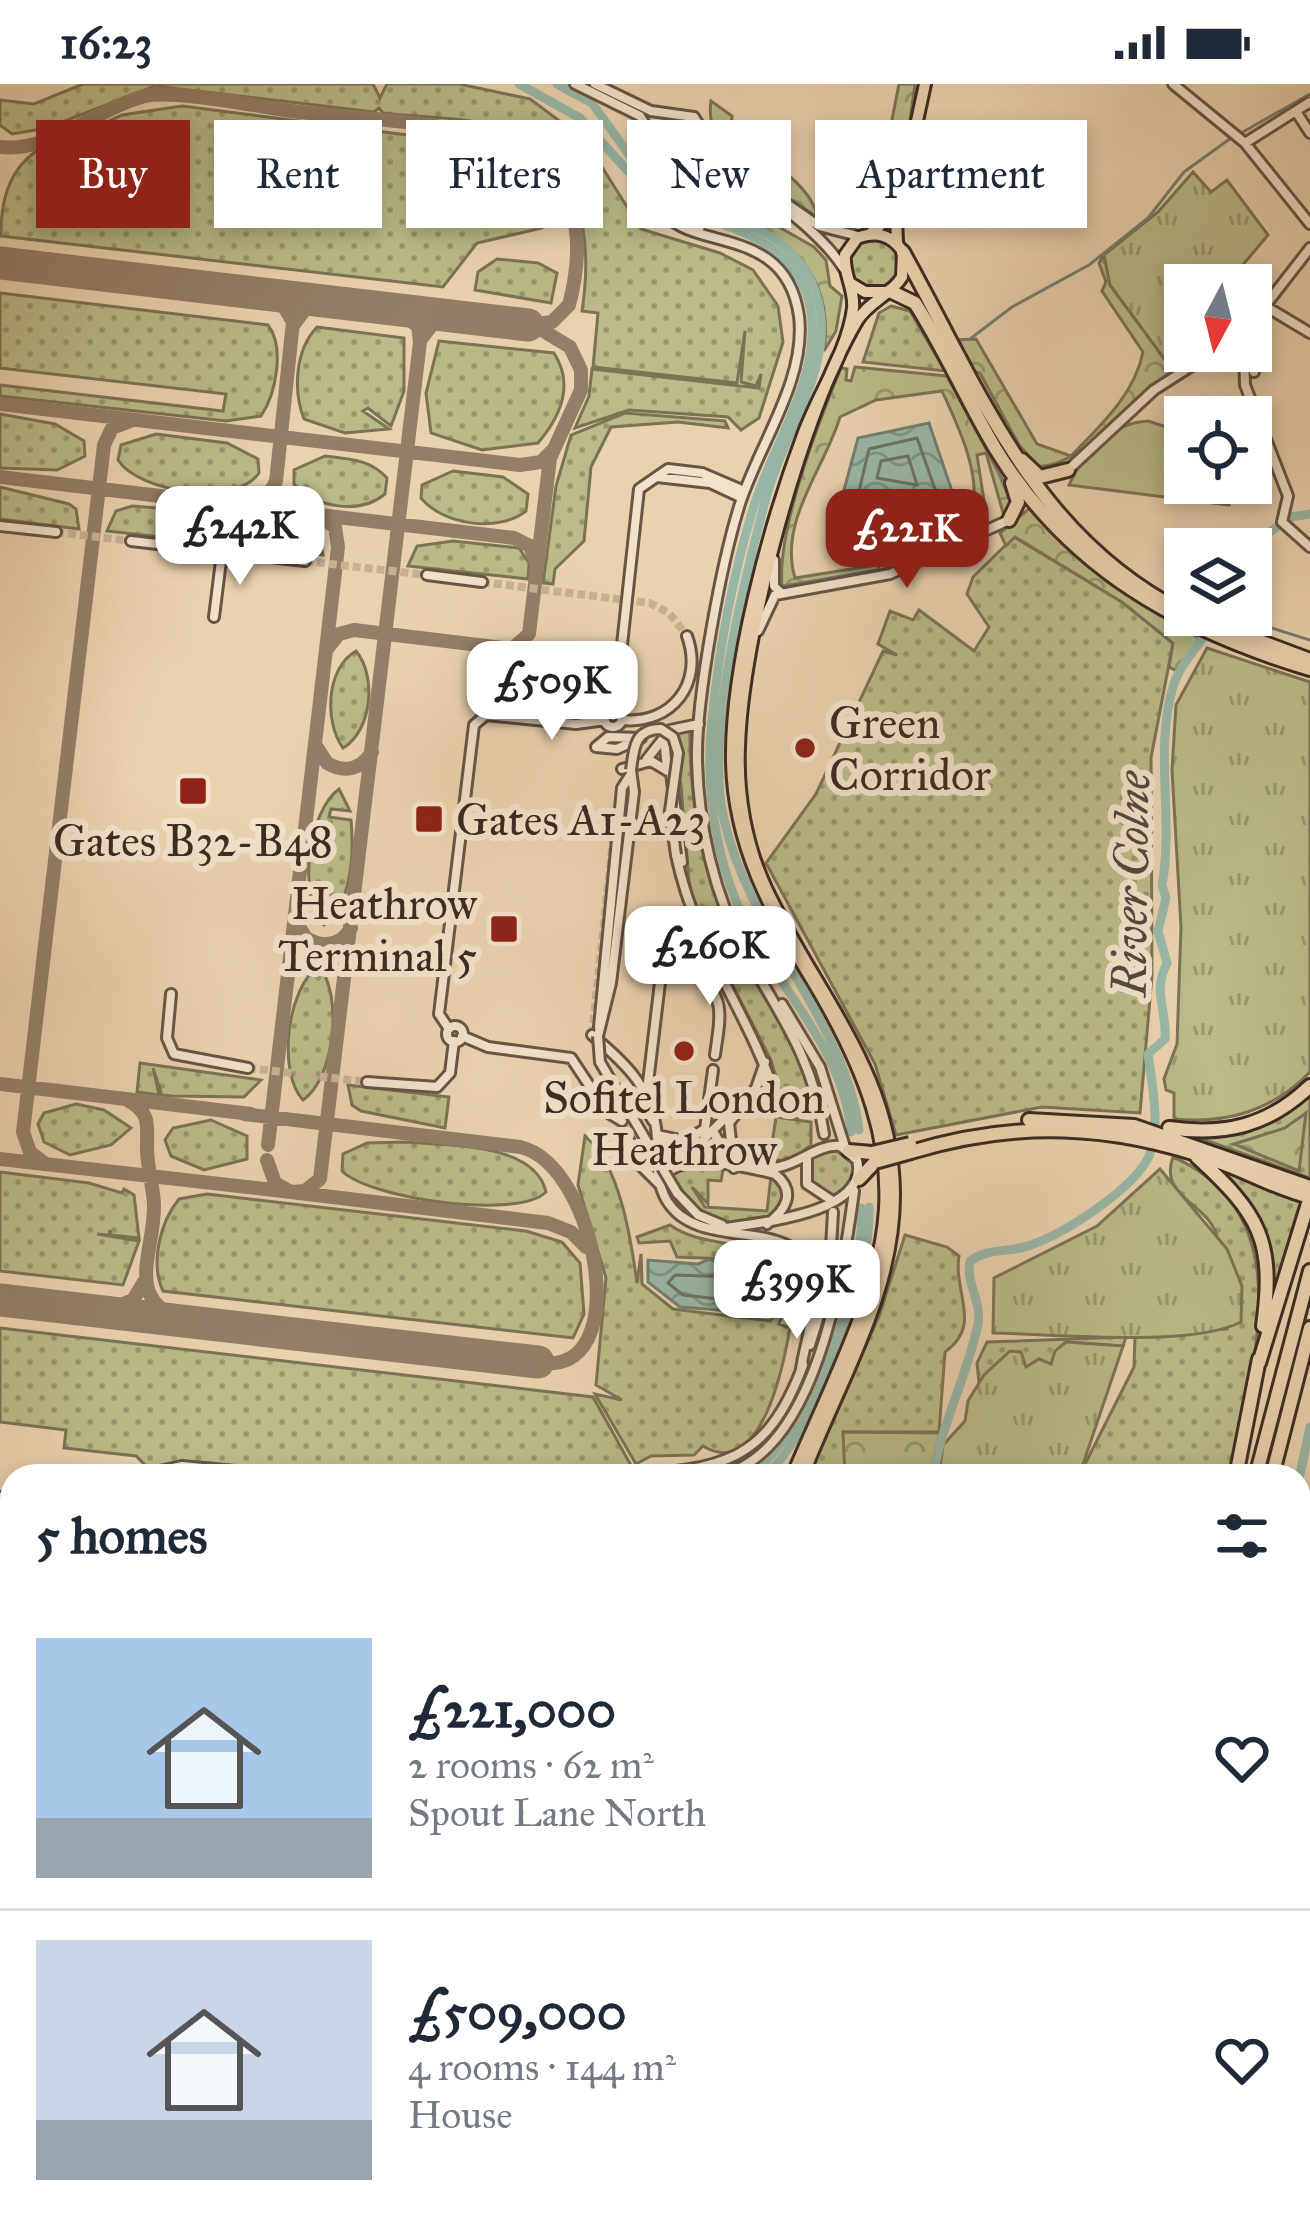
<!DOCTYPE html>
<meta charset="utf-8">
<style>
body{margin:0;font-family:"IM FELL Great Primer",serif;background:#f2f2f3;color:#1f2937;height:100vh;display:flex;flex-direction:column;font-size:45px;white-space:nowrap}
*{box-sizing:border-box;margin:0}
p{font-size:39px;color:#747a83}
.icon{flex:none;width:66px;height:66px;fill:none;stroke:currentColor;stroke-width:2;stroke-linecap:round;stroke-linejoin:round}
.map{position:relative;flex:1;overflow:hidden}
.drawer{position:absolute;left:0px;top:1380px;width:1311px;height:771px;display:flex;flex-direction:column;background:#fff;border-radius:36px 36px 0 0;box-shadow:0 6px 18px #0003}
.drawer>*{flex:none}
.top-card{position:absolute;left:36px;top:36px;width:1239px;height:108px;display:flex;gap:24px}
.needle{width:78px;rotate:187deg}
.controls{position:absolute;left:1164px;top:180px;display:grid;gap:24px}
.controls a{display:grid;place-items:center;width:108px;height:108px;border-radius:0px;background:#fff;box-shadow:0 6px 18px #0003;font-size:60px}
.price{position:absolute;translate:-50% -102px;padding:0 27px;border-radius:24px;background:#fff;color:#222;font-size:39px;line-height:78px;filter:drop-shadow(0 3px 6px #0008)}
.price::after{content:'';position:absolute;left:50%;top:72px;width:36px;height:27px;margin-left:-18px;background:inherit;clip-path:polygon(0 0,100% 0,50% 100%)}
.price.active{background:#8f2418;color:#fff}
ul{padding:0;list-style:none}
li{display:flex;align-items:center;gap:36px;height:300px;padding:0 36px}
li+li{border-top:3px solid #e0e1e3}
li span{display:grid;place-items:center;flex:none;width:336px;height:240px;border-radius:0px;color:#555}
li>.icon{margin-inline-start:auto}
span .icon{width:144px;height:144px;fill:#fffc;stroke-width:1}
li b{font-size:51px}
h2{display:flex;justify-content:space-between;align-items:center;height:144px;padding:0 36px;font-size:51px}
.pill{padding:0 42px;border-radius:0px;background:#fff;box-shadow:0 6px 18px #0003;font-size:42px;line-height:108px}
.pill.active{background:#8f2418;color:#fff}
.status{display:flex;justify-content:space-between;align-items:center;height:84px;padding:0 60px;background:#fff;direction:ltr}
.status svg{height:33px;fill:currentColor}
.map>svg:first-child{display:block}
.grass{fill:url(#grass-dots);stroke:#7c7355;stroke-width:3}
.forest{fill:url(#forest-crowns);stroke:#7c7355;stroke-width:3}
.park{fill:url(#park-tufts);stroke:#7c7355;stroke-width:3}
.garden{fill:#babb88;stroke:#7c7355;stroke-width:3}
.water{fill:url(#water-waves);stroke:#748072;stroke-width:3}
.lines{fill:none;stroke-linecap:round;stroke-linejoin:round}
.shore{stroke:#6b7265;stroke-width:3}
.stream{stroke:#748072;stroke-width:3}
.river{stroke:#99b8a8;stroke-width:9}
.taxiway{stroke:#947e68;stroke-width:14}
.runway{stroke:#947e68;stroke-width:33}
.minor-tunnel{stroke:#c8b193;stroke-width:8;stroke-dasharray:8 4;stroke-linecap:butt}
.minor-casing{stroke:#685545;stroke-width:14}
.major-casing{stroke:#3d2b22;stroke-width:16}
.highway-casing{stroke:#3d2b22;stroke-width:18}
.minor{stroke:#f2e2cb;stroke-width:8}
.major{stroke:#ebd2af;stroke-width:10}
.highway{stroke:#ebd2af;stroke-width:12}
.rail-casing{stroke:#3d2b22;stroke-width:8}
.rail{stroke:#f2e2cb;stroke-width:3;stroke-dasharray:9;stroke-linecap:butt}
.minor-bridge-casing{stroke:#685545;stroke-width:14;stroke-linecap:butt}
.highway-bridge-casing{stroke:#3d2b22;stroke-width:18;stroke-linecap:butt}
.minor-bridge{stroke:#f2e2cb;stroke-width:8}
.highway-bridge{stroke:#ebd2af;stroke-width:12}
.poi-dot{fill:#8f2418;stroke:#f2e2cb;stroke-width:4.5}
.labels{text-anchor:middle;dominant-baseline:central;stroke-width:12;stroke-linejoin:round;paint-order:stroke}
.poi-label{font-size:45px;fill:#3d2b22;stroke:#f2e2cb;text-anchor:start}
.water-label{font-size:48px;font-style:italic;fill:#4f473d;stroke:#f2e2cb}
</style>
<div class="status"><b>16:23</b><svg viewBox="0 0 49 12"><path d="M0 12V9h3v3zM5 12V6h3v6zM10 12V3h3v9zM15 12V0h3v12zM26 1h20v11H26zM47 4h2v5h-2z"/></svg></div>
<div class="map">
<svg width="1310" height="2149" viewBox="0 0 1310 2149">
<defs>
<pattern id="grass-dots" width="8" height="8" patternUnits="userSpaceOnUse" patternTransform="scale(3)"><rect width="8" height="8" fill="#babb88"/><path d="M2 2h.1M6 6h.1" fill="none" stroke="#98986f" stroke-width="1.8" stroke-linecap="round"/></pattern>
<pattern id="forest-crowns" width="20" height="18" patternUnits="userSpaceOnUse" patternTransform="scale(3)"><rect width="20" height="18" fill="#babb88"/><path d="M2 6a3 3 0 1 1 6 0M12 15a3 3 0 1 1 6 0" fill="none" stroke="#98986f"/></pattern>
<pattern id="park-tufts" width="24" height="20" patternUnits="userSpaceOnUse" patternTransform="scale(3)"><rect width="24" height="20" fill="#babb88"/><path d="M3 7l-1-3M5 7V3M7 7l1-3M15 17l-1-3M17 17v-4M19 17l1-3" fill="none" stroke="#98986f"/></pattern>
<pattern id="water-waves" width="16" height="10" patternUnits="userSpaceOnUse" patternTransform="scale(3)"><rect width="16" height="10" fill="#99b8a8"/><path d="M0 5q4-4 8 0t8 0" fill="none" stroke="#7e9688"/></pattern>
</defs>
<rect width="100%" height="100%" fill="#ebd2af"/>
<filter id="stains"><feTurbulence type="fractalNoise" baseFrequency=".00167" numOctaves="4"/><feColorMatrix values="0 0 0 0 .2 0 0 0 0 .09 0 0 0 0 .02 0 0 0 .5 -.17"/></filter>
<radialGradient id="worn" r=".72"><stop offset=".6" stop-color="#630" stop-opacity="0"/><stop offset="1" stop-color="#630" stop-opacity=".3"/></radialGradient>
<path class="grass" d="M83 0H373L380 14 387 0H459L530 15 585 56 641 145 720 169 753 186 778 222 783 258 759 334 741 346 728 333 629 326 575 344 589 312 592 285 759 304 761 290 756 302 741 298 745 247 737 299 593 283 598 229 582 227C593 155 583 74 504 45 468 32 421 34 383 29L379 24 374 28 155 2 47 44 12 50 0 41V16L34 20Z
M182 22 493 62C529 74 550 95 551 133L542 144 477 159 443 203 1 152C0 89 28 59 89 46L95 66 87 69 91 71V107L80 108 94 110 96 106 126 114V108L90 101 93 78 96 81 102 71 94 44 122 31Z
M849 180a25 25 0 1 1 50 0a25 25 0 1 1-50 0Z
M497 175 538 179 557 189 551 219 475 206 478 188Z
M0 209 268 241C285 263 276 310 261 332L226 337 0 312V301L223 327 226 310 0 284Z
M891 222 910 227 945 287 863 278 879 229Z
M317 243 404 254V307L391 342 368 324 363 327 389 345 345 349 304 335C293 307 295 266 317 243Z
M439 257 554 269C574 300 561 332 538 359L482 366 431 349 426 309Z
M625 329 725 337 728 344 678 338 611 343 591 383 584 457 555 485 553 500 543 499 556 402 571 351Z
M0 330 55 340 84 357 85 372 57 386 0 384Z
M156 350 227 359 258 375 259 389C236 423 138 408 118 376L121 361Z
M325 372C349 375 370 375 387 394L385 410C360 431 316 424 294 400V386Z
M453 387 503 393 528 410 526 427C498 449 443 441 421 414L422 401Z
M0 403 69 420 76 425 79 445 0 435Z
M132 422 268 433 319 451 323 471 107 447 116 427Z
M1014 453 1122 518 1173 559 1151 674 1152 892 1140 1029 1042 1023 896 1051 875 980 766 779 816 710 883 567 897 571 878 560 890 527 913 536 919 526 974 567 989 543 967 510 973 493Z
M453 457 519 464 529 479 528 495 408 482 417 462Z
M356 567C377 592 372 647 343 664 324 638 326 584 356 567Z
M683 647 690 648C689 728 708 810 746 881 769 925 800 963 812 1013L808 1021 788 1016 779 1004 771 976 699 836 689 798 681 701 668 653Z
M339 705 350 727 331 725 329 733 351 736C354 769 352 820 324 841 297 812 308 728 339 705Z
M319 882C343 911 335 994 303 1016 277 988 287 903 319 882Z
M140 979 261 996 244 1013 172 1012 162 1011 153 984 159 1011 137 1008Z
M348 1001 449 1013 445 1044 361 1027 352 1021Z
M1310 1007V1094L1197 1053 1257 1043Z
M76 1020 104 1026 131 1044 111 1061 70 1071 44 1058 38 1040 44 1029Z
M776 1033 811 1038V1061L787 1080 770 1073Z
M211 1036 247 1052V1075L204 1086 171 1072 165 1056 173 1044Z
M585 1052C620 1080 631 1156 637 1199L641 1170 642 1200 673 1225 770 1237 786 1219 779 1240 790 1244C784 1278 762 1398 703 1362L694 1371 651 1372 636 1380 595 1310 622 1316 596 1301 606 1194 578 1101Z
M406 1058C446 1062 535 1058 546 1108 518 1136 370 1115 342 1087L343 1070 367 1059Z
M808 1088a23 23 0 1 1 46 0a23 23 0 1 1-46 0Z
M1173 1073C1305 1130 1250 1285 1232 1392H1079L1134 1283 1135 1252 1227 1245C1223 1216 1226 1177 1216 1149 1204 1118 1159 1112 1173 1073Z
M696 1082 723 1086 721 1097 708 1096V1120L692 1103 705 1123 767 1127 771 1092 786 1111 782 1124C744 1152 699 1139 677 1098L671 1101 697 1136 676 1121 667 1100 672 1087Z
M1217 1085 1303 1116 1272 1216C1268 1160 1262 1123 1217 1085Z
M0 1088 89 1099 122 1109 124 1105 134 1111 139 1154 111 1151 110 1146 109 1151 97 1150 139 1157 123 1201 0 1187Z
M207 1110 526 1147 562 1158 580 1179 584 1230 573 1254 163 1207C150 1179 160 1138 179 1115Z
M670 1141C702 1164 745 1154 775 1177L677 1173 670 1157 639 1159 637 1153Z
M905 1151 947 1163 959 1172C953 1209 983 1241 945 1268L939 1348H844L845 1392H809L879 1232Z
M0 1244 593 1313 633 1385 558 1392H338L201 1378 148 1384 136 1372 64 1364 66 1346 0 1338Z
M1126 1253 1123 1262 1066 1258 1052 1281 994 1287 979 1299 977 1279 987 1258Z
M1299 1691 1310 1697V1845L1299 1860Z"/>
<path class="forest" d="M899 0H915C908 49 904 116 857 142L819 129V118L858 122 877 112Z
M711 17 732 32 730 54C761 71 810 97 818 134 777 103 702 76 711 17Z
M707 102 814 163 826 176 830 202 842 212 836 247 824 267C836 177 774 145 702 120Z
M1104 171 1110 201 1174 288C1136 311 1079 386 1038 382L1019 361 980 289 968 286 953 256 976 255 1037 360 1071 372C1100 342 1135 310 1143 268L1102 207 1106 198 1099 179Z
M855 283 947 292 1015 419 1004 432 986 369 977 371 988 443 897 483 911 454 930 453 972 431C982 390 958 342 942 307L876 316 840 333C825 384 778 437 795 494L877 481 881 488 782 503C777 444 818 340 841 284L847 285 846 296 851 297Z
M1031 423 1106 497 1199 554 1177 587 1169 583 1173 559 1122 518 1015 453 1006 462 1000 449Z
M1306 1029 1299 1087 1234 1060 1285 1044Z
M843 1348 940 1349 929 1392H845Z
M840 2139H998L991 2149H833Z"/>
<path class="park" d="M1193 88 1211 108 1227 96 1268 151 1226 201H1185V249L1178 257 1191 277 1174 288 1110 201 1104 171 1158 128Z
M1207 564 1310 598V988C1272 1027 1227 1040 1174 1035V1009L1166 1006 1164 995 1177 960 1181 843 1172 686 1176 621Z
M1160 1085 1227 1165 1242 1202 1241 1238C1190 1264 1054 1250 993 1249L994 1194 1097 1142Z
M1066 1258 1123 1262 1079 1392H939L943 1361 965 1337 968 1317 984 1291 1010 1267 1021 1268 1026 1283 1039 1275 1051 1280 1055 1267Z
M0 2071 12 2074V2139H786L780 2149H0Z"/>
<path class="garden" d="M1148 337 1185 349V399H1232L1229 421 1069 401C1083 369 1111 339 1148 337Z"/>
<path class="water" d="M929 339 955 416 928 429 841 417 858 354Z
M710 1175C720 1184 765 1184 777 1185L782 1197 772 1230 680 1223 648 1198V1176L698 1180Z"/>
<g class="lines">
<path class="shore" d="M917 354 937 411 910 417 859 407 869 365Z
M908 372 917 401 877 394 881 377Z
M675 1191 759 1194 766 1202 754 1219 683 1211 668 1199Z"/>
<path class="stream" d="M1241 49 1310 10
M970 255 1012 223 1089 181 1148 134 1184 88 1231 54
M997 385 1012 421
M783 502 894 483 1003 433
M1230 531 1310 556
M1299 1419H1310"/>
<path class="river" d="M519 0 580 34 634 94
M557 0 592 19 640 86
M692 119C738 136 788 149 811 197 846 269 784 344 766 414 744 496 709 638 721 720 741 842 845 933 859 1046
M688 128C733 144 785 157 805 206 833 275 774 356 754 422 733 490 719 565 712 636 704 714 718 795 759 863 796 922 844 975 851 1048
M1246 465 1291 433 1310 430
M748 1392C805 1357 868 1191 861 1124
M766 1392C819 1339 871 1198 869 1123
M933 1392C942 1338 967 1293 978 1240 982 1218 965 1197 970 1177 990 1163 1010 1169 1031 1161 1065 1149 1134 1105 1149 1072 1161 1043 1152 1000 1148 970L1165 955C1167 924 1152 909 1167 879L1158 847 1166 814 1162 801C1174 736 1154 666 1173 603 1181 576 1205 558 1216 531
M1299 1395 1310 1343
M493 2139 497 2149
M411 2149 412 2139"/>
<path class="taxiway" d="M0 63C50 69 98 24 145 12 175 5 265 24 300 28 427 43 619 30 569 221L552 238 528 241
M244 208 280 216 293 238 276 397 268 412 253 421
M294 240 307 223 327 218
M421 255 435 237 454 232
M0 320 520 381 541 378 553 366
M0 393 514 454 530 462 537 481
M327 565 339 550 354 546 612 577
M512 565 529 550 550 374 581 306V286L570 263 537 243
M316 662 327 679C344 689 361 686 372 668
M296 838 306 854C324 864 341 862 351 844
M0 1000 251 1030
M129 1017C151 1029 147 1042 147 1064 147 1083 153 1101 154 1120 155 1171 121 1216 187 1238
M244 1030 520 1063C597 1080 637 1297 538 1278
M268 1061 338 463 335 443 317 430
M0 1075 291 1108 305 1107 320 1095 420 258 418 242 396 226
M267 1076 275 1099 291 1108 548 1139 571 1148 586 1163
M44 1079 30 1068 23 1048 104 361 112 344 133 336
M104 1228 133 1216 144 1198"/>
<path class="runway" d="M0 179 528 241
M0 1216 538 1278"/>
<path class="minor-tunnel" d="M56 448 131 457
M305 477 427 491
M482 498 650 519 669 529 687 552
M612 849 630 697
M592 951 613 756
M248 984 367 998
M622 1037 633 1055
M616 1042 626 1059
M824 1050 832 1120"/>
<g class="minor-casing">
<path id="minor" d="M575 0 640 32 663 69 684 77
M595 0 651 27 694 33 720 74 819 142 858 152
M1173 0 1245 59 1310 140
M1297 29 1310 49
M1245 59 1310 18
M661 66C659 83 653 103 659 120 681 172 785 134 799 232 807 297 757 363 739 423 721 481 696 615 697 675 698 740 714 811 745 868 781 933 813 974 824 1050
M691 75C739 85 819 144 844 185
M662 95 668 84 699 70 705 50
M700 143C676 135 658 121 668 93L689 83 727 96
M1265 222 1310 249
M1251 240 1310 164
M1251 256 1255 235
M1251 265 1257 272 1254 288
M1244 267 1245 301 1288 412 1282 438 1310 463
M1251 370 1266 364
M1068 386 1154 306 1215 267
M657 393 710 399 742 414
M0 442 56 448
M131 457 305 477
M774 476V502L781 509
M427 491 482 498
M214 533 222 469
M758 547 775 511 890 490 1009 436
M615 625 639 405 668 385 702 389 744 407
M604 634a9 9 0 1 1 18 0a9 9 0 1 1-18 0Z
M622 636C672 641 704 599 687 552
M608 653 641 654 617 665 596 663Z
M664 653 667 685
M647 675 670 646 699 640
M622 685 651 677 671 689 682 778
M676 771C696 866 748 927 776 1013L796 1028 821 1024
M675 829 694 857
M665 838 663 848 671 859
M674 880C687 880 688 884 698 892 728 914 719 938 715 971
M171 910 167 954 174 970 248 984
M782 920 820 983 845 1063
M447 950a8 8 0 1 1 16 0a8 8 0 1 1-16 0Z
M599 943 622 704 631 690
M449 945 439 930 474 641 486 631 576 640 605 636
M592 951C626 980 655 1006 657 1055 658 1078 655 1097 667 1117 701 1173 806 1124 814 1203 816 1230 805 1258 801 1285
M462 952 488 963 571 974 595 1010V1021L622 1037
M598 952 611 899 634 708 631 686
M367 998 437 1003 450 989 454 957
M647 1007 662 882 677 856 700 862
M647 1010 641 1017 653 1037
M713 1047 734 1084
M657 1051 685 1057 705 1045 713 986
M629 1056 641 1082 659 1100
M658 1066 668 1072 695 1064 732 1027
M807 1075V1100L831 1116
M663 1094C680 1066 746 1083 775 1090 797 1108 786 1126 767 1140
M677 1109 698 1131 722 1141
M718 1145C754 1139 871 1131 857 1076L840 1062C807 1058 776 1111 732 1066L729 1039 756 1004 765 978
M810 1261 829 1199 833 1128
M137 1392 182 1382 283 1392
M626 1392C722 1384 766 1380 803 1281
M716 1392C816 1374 843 1190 854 1107
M0 1413 12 1414
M1299 1492 1310 1491
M0 1559H12
M1299 1646 1310 1650
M0 2068 12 2071
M120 2139 130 2149
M244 2149 252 2139"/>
</g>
<g class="major-casing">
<path id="major" d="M870 150 887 135 893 120
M897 158 896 134 925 0
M850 199 865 208H886
M792 1392C880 1187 939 1108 813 898 771 828 734 763 732 679 730 584 769 441 803 351 817 312 848 266 853 224 855 205 843 190 845 171L857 154C876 147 891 150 903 168L902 193C891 211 868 218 857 237 801 331 742 553 739 663 737 711 746 761 766 804 815 909 893 988 894 1109 895 1211 838 1299 803 1392"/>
</g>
<g class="highway-casing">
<path id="highway" d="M903 168C980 306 1033 453 1185 529
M890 207 915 219C945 266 967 317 995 364 1068 484 1179 546 1310 585
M1022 376 1040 393 1068 386
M1009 436 1018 418 1012 399
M1190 531 1310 576
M1029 1036 1134 1042 1310 1103
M1169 1044C1225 1052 1268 1042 1310 1002
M849 1067 872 1069
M911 1068C1017 1036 1111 1040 1214 1076 1247 1087 1276 1105 1310 1113L1259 1279
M1197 1073C1259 1130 1275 1156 1263 1242
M859 1095 875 1078
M1236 1392 1259 1275
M1256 1392 1310 1187
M1272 1392 1310 1244
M0 1584 12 1588
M0 1604 12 1611
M1299 1904 1310 1908
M788 2149 795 2139
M815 2149 822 2139"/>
</g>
<use href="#minor" class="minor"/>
<use href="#major" class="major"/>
<use href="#highway" class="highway"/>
<g class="rail-casing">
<path id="rail" d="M1299 1864 1310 1849
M1094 2149 1101 2139"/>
</g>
<use href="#rail" class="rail"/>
<g class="minor-bridge-casing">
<path id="minor-bridge" d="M631 686C634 665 634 645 661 645L673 653 678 669 670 727 676 771
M598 952 600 978 677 1109"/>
</g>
<g class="highway-bridge-casing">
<path id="highway-bridge" d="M872 1069 910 1060
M875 1078 911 1068"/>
</g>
<use href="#minor-bridge" class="minor-bridge"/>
<use href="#highway-bridge" class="highway-bridge"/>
</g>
<g class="poi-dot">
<circle cx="805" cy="664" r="12"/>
<rect x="178" y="692" width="30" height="30" rx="6"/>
<rect x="414" y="720" width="30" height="30" rx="6"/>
<rect x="489" y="830" width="30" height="30" rx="6"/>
<circle cx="684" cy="967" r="12"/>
</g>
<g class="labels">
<g class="poi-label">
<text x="829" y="638">Green<tspan x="829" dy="52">Corridor</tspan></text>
<text x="456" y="735">Gates A1-A23</text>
<text x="193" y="756" text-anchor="middle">Gates B32-B48</text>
<text x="477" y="819" text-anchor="end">Heathrow<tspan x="477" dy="52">Terminal 5</tspan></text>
<text x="684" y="1013" text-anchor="middle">Sofitel London<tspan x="684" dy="52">Heathrow</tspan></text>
</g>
<g class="water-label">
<text transform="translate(1131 800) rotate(-89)">River Colne</text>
</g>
</g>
<rect width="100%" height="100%" filter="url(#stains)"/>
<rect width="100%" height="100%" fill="url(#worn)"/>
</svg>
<div class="controls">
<a><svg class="needle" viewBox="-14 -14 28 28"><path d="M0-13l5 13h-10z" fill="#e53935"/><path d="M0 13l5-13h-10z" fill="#747a83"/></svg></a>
<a><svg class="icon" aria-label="locate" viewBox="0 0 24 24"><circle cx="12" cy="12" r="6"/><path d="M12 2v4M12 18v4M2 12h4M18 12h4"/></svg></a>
<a><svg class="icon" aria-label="layers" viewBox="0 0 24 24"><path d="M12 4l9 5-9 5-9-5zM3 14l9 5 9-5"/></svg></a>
</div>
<b class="price" style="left:240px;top:504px">£242K</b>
<b class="price active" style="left:907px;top:507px">£221K</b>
<b class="price" style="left:552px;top:659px">£509K</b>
<b class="price" style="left:710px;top:924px">£260K</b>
<b class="price" style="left:797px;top:1258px">£399K</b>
<div class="top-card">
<a class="pill active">Buy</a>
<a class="pill">Rent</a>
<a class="pill">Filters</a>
<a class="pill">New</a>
<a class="pill">Apartment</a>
</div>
<section class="drawer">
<h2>5 homes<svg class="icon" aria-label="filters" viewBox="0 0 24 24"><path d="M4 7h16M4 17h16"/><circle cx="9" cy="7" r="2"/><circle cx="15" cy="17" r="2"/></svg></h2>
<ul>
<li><span style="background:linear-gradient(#a9c7e8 75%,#9aa5b1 0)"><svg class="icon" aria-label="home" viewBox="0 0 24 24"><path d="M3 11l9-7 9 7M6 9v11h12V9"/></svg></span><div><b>£221,000</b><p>2 rooms · 62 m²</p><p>Spout Lane North</p></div><svg class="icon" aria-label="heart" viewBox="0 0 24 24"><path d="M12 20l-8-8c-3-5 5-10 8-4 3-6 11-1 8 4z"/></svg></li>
<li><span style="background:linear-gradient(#c9d6e8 75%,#9aa5b1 0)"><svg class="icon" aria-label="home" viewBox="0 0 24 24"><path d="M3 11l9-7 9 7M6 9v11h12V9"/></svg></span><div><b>£509,000</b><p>4 rooms · 144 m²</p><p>House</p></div><svg class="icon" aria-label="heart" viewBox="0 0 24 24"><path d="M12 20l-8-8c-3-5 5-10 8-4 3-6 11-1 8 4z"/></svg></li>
</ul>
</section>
</div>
